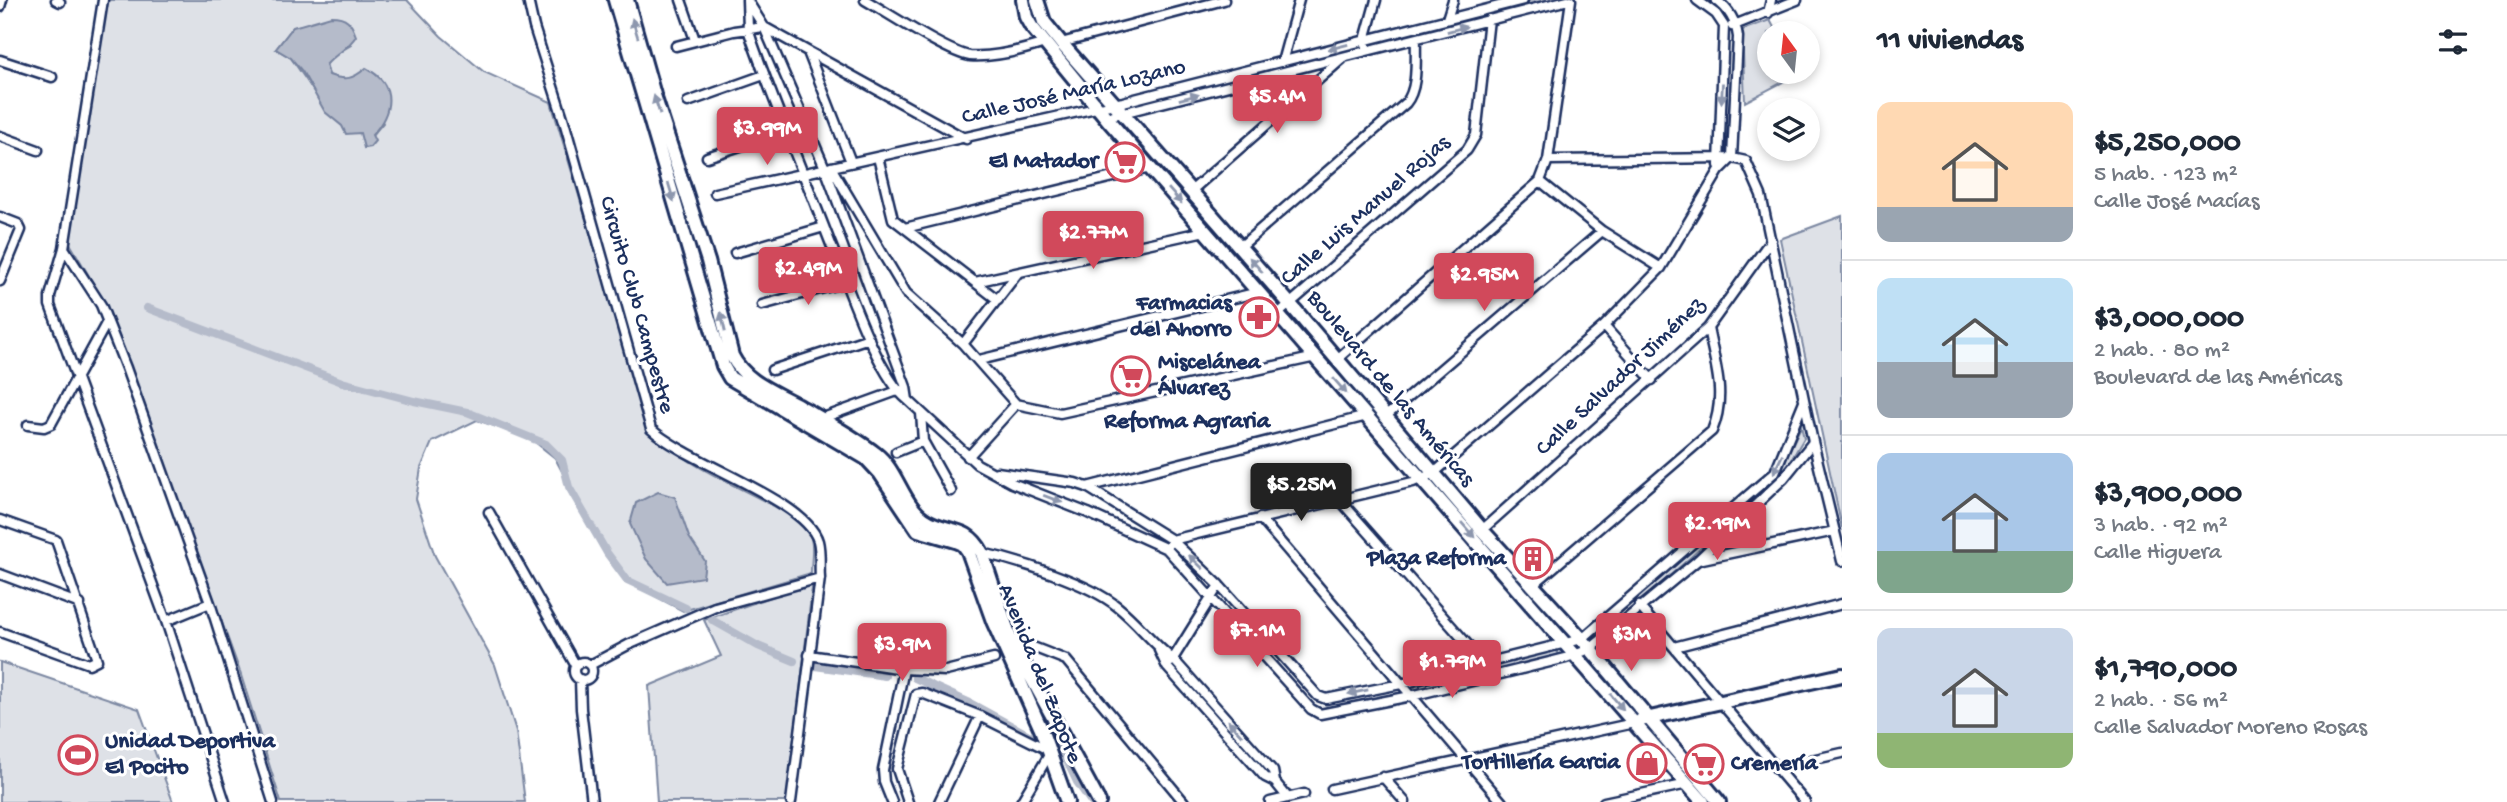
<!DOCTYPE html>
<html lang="es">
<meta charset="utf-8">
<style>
body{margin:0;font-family:"Gochi Hand",sans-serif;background:#f2f2f3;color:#1f2937;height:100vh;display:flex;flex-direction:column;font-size:26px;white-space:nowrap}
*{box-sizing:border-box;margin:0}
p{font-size:23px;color:#747a83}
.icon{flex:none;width:38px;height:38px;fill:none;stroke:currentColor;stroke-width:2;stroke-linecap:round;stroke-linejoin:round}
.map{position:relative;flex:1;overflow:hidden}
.side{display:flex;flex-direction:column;background:#fff;width:665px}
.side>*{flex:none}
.needle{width:46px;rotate:345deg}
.controls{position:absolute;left:1757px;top:21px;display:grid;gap:14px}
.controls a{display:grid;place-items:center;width:63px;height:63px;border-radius:50%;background:#fff;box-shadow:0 4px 10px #0003;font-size:35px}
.price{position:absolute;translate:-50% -60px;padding:0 16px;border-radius:7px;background:#d1495b;color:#fff;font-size:23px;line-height:46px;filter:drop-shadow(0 2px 4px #0008)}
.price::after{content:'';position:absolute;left:50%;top:42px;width:21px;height:16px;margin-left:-10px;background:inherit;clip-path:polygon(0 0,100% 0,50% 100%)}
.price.current{background:#222;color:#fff}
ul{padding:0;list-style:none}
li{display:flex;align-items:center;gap:21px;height:175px;padding:0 35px}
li+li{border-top:2px solid #e0e1e3}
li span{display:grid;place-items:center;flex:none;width:196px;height:140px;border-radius:14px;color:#555}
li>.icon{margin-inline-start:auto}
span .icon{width:84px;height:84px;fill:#fffc;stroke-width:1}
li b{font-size:30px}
h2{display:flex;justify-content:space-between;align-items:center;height:84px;padding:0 35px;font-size:30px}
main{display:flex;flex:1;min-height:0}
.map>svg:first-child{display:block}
.green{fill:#dee1e7;stroke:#7c88a2;stroke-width:2;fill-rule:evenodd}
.water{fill:#b5bbca;stroke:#77839f;stroke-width:2}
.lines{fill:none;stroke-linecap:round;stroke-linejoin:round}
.canal{stroke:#b5bbca;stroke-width:8}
.street-casing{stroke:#1b2f5e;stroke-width:13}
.secondary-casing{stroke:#1b2f5e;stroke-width:18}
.street{stroke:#fff;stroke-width:8}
.secondary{stroke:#fff;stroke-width:12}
.oneway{fill:#8d97ae}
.labels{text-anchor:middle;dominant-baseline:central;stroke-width:6;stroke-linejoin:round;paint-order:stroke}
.street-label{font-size:23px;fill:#1b2f5e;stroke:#fff}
.poi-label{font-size:23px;font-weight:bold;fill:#1b2f5e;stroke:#fff;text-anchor:end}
.neighbourhood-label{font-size:24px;font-weight:bold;fill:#1b2f5e;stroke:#fff}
</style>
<main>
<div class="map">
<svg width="1842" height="802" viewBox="0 0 1842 802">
<rect width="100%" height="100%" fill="#fff"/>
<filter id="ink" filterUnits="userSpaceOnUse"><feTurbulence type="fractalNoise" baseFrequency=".0143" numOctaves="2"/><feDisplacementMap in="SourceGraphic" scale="14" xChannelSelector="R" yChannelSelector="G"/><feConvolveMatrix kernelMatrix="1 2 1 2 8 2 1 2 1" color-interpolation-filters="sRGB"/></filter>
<g filter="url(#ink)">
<path class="green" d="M105 0H407L441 36 484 72 551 102 647 424C676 461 727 481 768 503 780 510 800 518 808 531 815 542 811 560 811 573L683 611 626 581 597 539 555 458 531 439 477 420 432 442 421 468 416 499 435 556 495 665 516 731 525 802H281L239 669 128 366 99 293 68 240ZM307 24 351 45 334 55 326 65 329 75 344 81 357 76 383 123 372 136 360 133 313 90 291 58 276 49 293 27Z
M1770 20 1777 33H1769V72L1800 73 1745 102 1742 30Z
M1842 216V528L1780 239Z
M1801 426 1804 438 1781 477 1596 641 1592 636 1778 475Z
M806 585H811L812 588 787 802H657L649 686 721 656 704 620Z
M1555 649 1560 655 1416 689 1410 683Z
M0 662 139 709 173 802H0Z"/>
<path class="water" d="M331 16C347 16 351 22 356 36 348 49 335 54 326 65L329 75C346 81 353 79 366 68 398 85 392 113 372 135L375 141 370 147 364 148 360 133 346 134 342 126 325 112 302 71 291 58 276 49 293 27Z
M658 492 675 497 689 537 705 561 703 577 667 583 646 559 630 524 636 503Z"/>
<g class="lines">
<path class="canal" d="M1497 11 1543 0
M1371 44 1476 17
M1128 107 1348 50
M147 308 342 382 414 401 467 412 546 444 562 460 569 487 607 553 627 580 686 608
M712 620 758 646 794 661
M815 666 885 676
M915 678 970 703 1038 740
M1051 744 1065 757 1077 782 1091 802"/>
<g class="street-casing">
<path id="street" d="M56 0 60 2
M103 0 64 248 50 296V305L166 621 225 802
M528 0 534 27 564 121 651 429C688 463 806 500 818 541 821 552 819 567 820 578L791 802
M681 0 695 40
M747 0 764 27 825 168 906 387 908 400C877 376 846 281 830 242 804 175 776 108 752 41L748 29Z
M865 0C888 13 948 53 970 56 994 58 1023 50 1045 43
M1697 0 1716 14 1724 26 1719 165
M1716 0C1729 9 1736 21 1738 37L1732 158
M0 7 2 0
M1768 13 1771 0
M1447 19 1453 0
M1732 26 1797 0
M1061 43 1224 0
M1366 44 1365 40 1376 0
M676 46 734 31 764 27 966 139
M808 52 851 162
M0 60 52 77
M1282 62 1299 0
M688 102 764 75
M1106 117 1568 0
M0 136 38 150
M707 157 786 131
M878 157 893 219 998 300
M1548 160 1732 158 1746 161 1761 195 1813 442 1842 561
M831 167 906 293 963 344 1016 404
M1540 181 1602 231 1661 268
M1191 191 1342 59
M715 193 1123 102 1523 0
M0 217 18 224 21 230 0 281
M905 228 1150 168
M1240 247 1406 103C1419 87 1415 58 1416 39
M64 248 101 305 126 368 210 603 273 802
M735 253 824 227
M975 282 1205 231
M762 305 846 282
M1278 314 1467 150 1476 135 1489 19
M1604 326 1652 380
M963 344 1017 274
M979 360 1259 292
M1336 360 1540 181 1548 160 1571 0
M772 370 869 338
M908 400 977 464 1012 483 1088 513 1167 549 1311 709 1320 714 1411 696 1566 658 1590 649 1698 560 1784 478 1813 442
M1016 404 1060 413 1316 357
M921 413 923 441 951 491
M1385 417 1602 231
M820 419 900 390
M28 425 44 427 51 424 107 322
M896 452 923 441
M968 457 1016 404
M997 472 1075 483 1087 487 1172 540 1219 585 1318 696 1326 699 1401 684 1582 639 1775 472 1804 401
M1087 487 1367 416
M1339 499 1484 663
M489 512 576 666
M1260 518 1502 802
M0 520 56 540 97 660 89 664 0 632
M1482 530 1708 328 1771 240
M1170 543 1172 540 1413 482 1434 473 1604 326 1661 268 1719 171 1732 158
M982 553C1019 561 1089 583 1118 607 1138 623 1153 644 1174 660L1273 771 1275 782
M1698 560 1835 531
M0 574 80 604
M1533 585 1712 431C1727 395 1715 365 1708 328
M1639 606 1805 802
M166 621 210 603
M1010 638 1066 660 1184 802
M1674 647 1842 604
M1159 650 1167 667 1265 777 1275 782 1288 798
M809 655 904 669 946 671 994 659
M1171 662 1219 585
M574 671a9 9 0 1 1 18 0a9 9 0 1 1-18 0Z
M590 665 628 645 715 607 820 578
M580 679 581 709 592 802
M1776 768 1842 753
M1383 777 1405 802
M1332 789 1634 723
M892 802 884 782 883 770 904 669
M908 802 897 769 916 694 922 693 980 716 1048 750
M939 802 980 716
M1021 802 1049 755
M1270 802 1304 794
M1604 802 1688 784"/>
</g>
<g class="secondary-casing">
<path id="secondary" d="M615 0 723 366 730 378 866 458 880 473 918 530 956 541 963 544 968 551 993 621 1041 729 1067 802
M627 0 654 95 708 261 732 356C745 382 774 392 799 406 825 421 853 436 876 454 897 470 902 504 924 519 947 535 966 523 982 553L1010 638 1099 802
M1023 0 1026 17 1031 26 1108 120 1703 802
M1037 0 1044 22 1061 43 1296 311 1482 530 1582 639 1719 802
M1641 720 1842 675"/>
</g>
<use href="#street" class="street"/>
<use href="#secondary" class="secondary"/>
</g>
<defs><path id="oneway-solid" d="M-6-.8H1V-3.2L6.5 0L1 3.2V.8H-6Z" transform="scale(1.75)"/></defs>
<g class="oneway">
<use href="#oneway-solid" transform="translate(635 28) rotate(-107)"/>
<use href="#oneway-solid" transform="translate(1457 29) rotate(-14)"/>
<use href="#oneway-solid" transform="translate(1338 47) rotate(166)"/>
<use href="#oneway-solid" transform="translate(1722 93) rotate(93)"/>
<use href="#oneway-solid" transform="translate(1189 97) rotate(-14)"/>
<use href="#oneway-solid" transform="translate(657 105) rotate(-108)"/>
<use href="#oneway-solid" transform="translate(671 192) rotate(73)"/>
<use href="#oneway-solid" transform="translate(1175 196) rotate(49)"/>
<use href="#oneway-solid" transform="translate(1256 265) rotate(-131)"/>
<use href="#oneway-solid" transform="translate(723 322) rotate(-103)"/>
<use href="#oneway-solid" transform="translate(1340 386) rotate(49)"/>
<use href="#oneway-solid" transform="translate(1778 464) rotate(116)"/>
<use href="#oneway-solid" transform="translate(1053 499) rotate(21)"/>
<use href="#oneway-solid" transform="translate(1468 530) rotate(49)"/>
<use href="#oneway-solid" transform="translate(1196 562) rotate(-136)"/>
<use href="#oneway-solid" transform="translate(1358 692) rotate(169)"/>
<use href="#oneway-solid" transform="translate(1617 702) rotate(50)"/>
<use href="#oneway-solid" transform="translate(1235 728) rotate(-132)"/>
</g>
</g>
<defs>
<g id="supermarket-ring" transform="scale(2.0125)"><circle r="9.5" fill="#fff" stroke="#d1495b" stroke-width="1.5"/><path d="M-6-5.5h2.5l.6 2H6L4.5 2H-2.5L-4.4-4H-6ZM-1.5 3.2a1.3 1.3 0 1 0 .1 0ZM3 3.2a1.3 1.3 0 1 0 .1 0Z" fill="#d1495b"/></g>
<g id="pharmacy-ring" transform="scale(2.0125)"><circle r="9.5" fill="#fff" stroke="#d1495b" stroke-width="1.5"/><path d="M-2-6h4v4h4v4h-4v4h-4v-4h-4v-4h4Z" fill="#d1495b"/></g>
<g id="building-ring" transform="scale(2.0125)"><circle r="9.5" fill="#fff" stroke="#d1495b" stroke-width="1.5"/><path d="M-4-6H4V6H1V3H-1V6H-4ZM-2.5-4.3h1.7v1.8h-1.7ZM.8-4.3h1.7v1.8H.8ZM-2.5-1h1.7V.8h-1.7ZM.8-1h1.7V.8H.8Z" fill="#d1495b"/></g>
<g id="stadium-ring" transform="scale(2.0125)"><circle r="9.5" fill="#fff" stroke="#d1495b" stroke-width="1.5"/><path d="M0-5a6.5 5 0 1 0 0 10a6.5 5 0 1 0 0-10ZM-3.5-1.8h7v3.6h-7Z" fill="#d1495b"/></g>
<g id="shop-ring" transform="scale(2.0125)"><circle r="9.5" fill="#fff" stroke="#d1495b" stroke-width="1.5"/><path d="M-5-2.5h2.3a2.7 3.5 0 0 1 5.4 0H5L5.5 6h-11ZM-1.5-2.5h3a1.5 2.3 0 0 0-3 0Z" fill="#d1495b"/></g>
</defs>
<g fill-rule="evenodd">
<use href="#supermarket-ring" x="1125" y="162"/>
<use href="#pharmacy-ring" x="1259" y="317"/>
<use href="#supermarket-ring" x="1131" y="376"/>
<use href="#building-ring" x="1533" y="559"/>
<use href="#stadium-ring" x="78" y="755"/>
<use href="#shop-ring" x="1647" y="763"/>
<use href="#supermarket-ring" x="1704" y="764"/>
</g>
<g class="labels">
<g class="street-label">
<text transform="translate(1074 93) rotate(-13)">Calle José María Lozano</text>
<text transform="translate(1366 211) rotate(-41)">Calle Luis Manuel Rojas</text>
<text transform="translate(636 305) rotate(74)">Circuito Club Campestre</text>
<text transform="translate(1621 377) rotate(-43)">Calle Salvador Jiménez</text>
<text transform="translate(1390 389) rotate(50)">Boulevard de las Américas</text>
<text transform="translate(1039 674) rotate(68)">Avenida del Zapote</text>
</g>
<g class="poi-label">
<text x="1098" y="162">El Matador</text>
<text x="1232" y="304">Farmacias<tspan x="1232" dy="26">del Ahorro</tspan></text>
<text x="1158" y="363" text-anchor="start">Miscelánea<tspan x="1158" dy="26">Álvarez</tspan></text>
<text x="1506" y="559">Plaza Reforma</text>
<text x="105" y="742" text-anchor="start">Unidad Deportiva<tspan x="105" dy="26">El Pocito</tspan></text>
<text x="1620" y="763">Tortillería Garcia</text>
<text x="1731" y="764" text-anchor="start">Cremería</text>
</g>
<g class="neighbourhood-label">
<text x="1187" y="422">Reforma Agraria</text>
</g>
</g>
</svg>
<div class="controls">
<a><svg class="needle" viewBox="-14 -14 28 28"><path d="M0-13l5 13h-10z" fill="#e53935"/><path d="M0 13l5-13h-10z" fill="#747a83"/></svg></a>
<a><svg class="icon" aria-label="layers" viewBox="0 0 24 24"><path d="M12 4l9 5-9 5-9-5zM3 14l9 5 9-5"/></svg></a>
</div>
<b class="price" style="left:1277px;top:135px">$5.4M</b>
<b class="price" style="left:767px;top:167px">$3.99M</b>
<b class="price" style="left:1093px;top:271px">$2.77M</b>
<b class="price" style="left:808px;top:307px">$2.49M</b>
<b class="price" style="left:1484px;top:313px">$2.95M</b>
<b class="price current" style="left:1301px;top:523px">$5.25M</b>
<b class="price" style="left:1717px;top:562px">$2.19M</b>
<b class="price" style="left:1257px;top:669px">$7.1M</b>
<b class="price" style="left:1631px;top:673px">$3M</b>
<b class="price" style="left:902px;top:683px">$3.9M</b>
<b class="price" style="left:1452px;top:700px">$1.79M</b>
</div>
<section class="side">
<h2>11 viviendas<svg class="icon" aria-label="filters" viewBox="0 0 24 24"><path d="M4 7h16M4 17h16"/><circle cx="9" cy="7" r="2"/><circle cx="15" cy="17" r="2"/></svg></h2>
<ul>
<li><span style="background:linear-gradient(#ffd9b3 75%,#9aa5b1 0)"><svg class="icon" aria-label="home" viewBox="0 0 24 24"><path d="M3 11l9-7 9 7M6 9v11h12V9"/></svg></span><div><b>$5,250,000</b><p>5 hab. · 123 m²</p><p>Calle José Macías</p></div></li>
<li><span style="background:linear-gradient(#bfe0f5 60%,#9aa5b1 0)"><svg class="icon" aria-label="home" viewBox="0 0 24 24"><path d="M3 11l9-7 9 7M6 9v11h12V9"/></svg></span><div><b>$3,000,000</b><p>2 hab. · 80 m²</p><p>Boulevard de las Américas</p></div></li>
<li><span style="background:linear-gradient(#a9c7e8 70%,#7fa58c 0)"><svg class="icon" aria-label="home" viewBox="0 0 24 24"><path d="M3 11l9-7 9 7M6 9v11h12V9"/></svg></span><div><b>$3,900,000</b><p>3 hab. · 92 m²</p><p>Calle Higuera</p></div></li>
<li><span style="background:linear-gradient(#c9d6e8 75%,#8fb573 0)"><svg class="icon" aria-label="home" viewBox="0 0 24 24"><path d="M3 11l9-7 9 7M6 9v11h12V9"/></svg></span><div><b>$1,790,000</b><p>2 hab. · 56 m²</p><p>Calle Salvador Moreno Rosas</p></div></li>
</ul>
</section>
</main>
